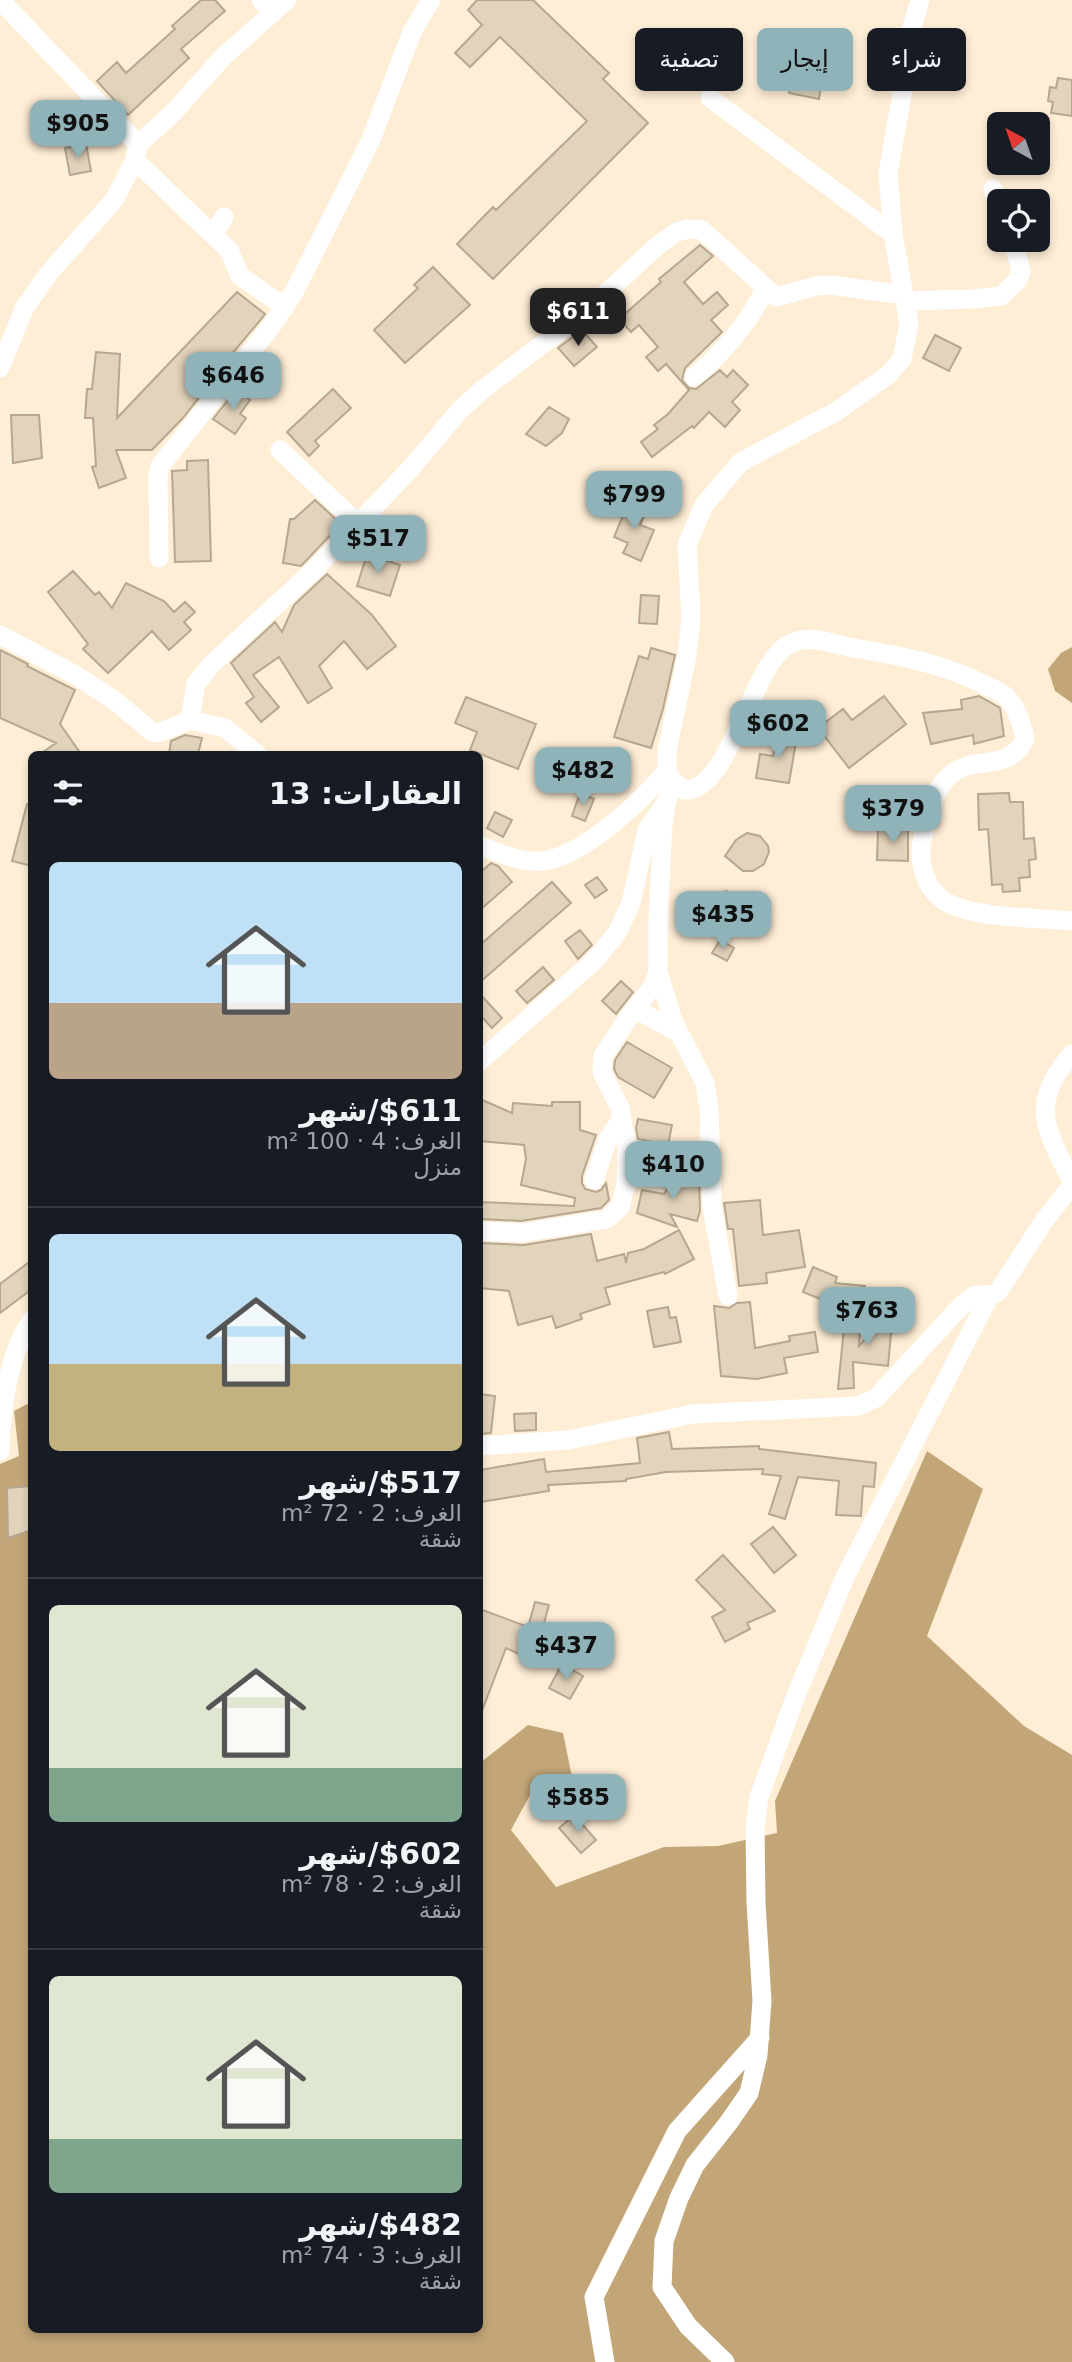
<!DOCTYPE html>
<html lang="ar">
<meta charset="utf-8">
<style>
body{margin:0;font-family:"DejaVu Sans","Noto Naskh Arabic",sans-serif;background:#242831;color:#f1f3f6;direction:rtl;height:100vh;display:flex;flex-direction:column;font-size:26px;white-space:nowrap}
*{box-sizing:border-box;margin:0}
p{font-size:23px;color:#9ea1a6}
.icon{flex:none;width:38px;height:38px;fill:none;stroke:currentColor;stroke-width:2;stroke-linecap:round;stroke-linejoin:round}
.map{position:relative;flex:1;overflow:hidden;direction:ltr}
.sheet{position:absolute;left:28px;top:751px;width:455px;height:1582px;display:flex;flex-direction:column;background:#171b24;border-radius:10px;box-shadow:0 4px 10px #0003;direction:rtl}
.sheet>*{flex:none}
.guide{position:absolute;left:504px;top:28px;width:462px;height:63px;direction:rtl;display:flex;gap:14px}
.needle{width:46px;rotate:320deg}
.controls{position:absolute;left:987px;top:112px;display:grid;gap:14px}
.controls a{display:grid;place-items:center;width:63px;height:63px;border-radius:10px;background:#171b24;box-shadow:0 4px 10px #0003;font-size:35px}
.price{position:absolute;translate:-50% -60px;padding:0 16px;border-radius:14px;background:#8fb3b9;color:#111;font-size:23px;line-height:46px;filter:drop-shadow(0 2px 4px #0008)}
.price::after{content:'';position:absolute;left:50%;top:42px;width:21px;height:16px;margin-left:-10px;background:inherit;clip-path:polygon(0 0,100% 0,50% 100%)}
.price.selected{background:#222;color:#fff}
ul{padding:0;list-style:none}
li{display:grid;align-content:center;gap:14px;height:371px;padding:0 21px}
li+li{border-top:2px solid #363941}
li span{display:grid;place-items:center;height:217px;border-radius:10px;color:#555}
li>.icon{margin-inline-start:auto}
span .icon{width:126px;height:126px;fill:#fffc;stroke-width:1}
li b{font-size:30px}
h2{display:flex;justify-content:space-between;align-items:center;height:84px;padding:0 21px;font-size:30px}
.tag{padding:0 24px;border-radius:10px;background:#171b24;box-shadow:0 4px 10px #0003;font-size:24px;line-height:63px}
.tag.selected{background:#8fb3b9;color:#111}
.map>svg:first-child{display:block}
.forest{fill:#c2a678}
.building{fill:#e2d3bb;stroke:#b6a790;stroke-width:2}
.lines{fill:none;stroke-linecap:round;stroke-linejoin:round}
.minor{stroke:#fff;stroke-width:19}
</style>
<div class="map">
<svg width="1072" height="2362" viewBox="0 0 1072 2362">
<rect width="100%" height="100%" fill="#feeed6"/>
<path class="forest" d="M1072 647V703L1055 691 1048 669 1061 653Z
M31 1402 32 2329H480V1763L528 1725 563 1733 573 1782 530 1795 511 1830 556 1887 664 1847 718 1846 777 1833 775 1801 927 1451 983 1489 927 1636 1024 1726 1072 1755V2362H0V1464L19 1456 14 1411Z"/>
<path class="building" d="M201 0H215L225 11 181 49 189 58 128 115 97 81 117 62 126 73 175 29 172 26Z
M477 0H533L609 73 603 79 648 123 493 279 457 244 493 207 496 210 587 121 500 37 470 67 455 53 482 25 468 10Z
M829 36 819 99 789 93 798 45Z
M1058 78 1072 80V116L1051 113 1053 102 1048 101 1050 87 1056 88Z
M51 106 67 126 49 141 33 121Z
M86 144 91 171 70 175 65 148Z
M700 245 713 256 684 282 703 304 717 292 728 305 711 320 722 332 685 368 682 380 689 388 696 389 720 370 727 377 733 370 748 385 732 402 740 410 725 427 709 412 694 428 692 426 652 457 641 442 658 429 654 425 668 414 689 390 666 364 658 371 646 357 658 347 639 325 631 332 619 319 661 282 659 279Z
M433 267 470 305 405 363 374 330 418 288 414 285Z
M237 292 265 314 263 317 214 375 216 376 182 419 152 450H116L126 478 99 488 92 467 96 466 93 418H85L87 389H92L96 352 120 354 117 418Z
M582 330 597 347 574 366 558 348Z
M935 335 961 348 949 371 923 358Z
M333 389 351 408 315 441 319 446 309 456 287 432Z
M236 390 250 400 240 414 246 418 235 434 213 419Z
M549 407 569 419 562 433 546 446 526 434Z
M11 415H39L42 458 13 463Z
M208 460 211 561 175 562 172 471 187 470V461Z
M315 500 341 524 301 566 283 563 290 519H294Z
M629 501 647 509 640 525 654 530 641 561 623 553 628 543 614 537Z
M367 554 400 565 390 596 357 586Z
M73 571 95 595 99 592 112 608 126 583 164 601 174 612 185 602 195 612 184 622 191 630 169 650 152 631 108 673 83 649 88 644 48 592Z
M327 574 372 615 396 646 367 669 344 641 319 666 332 688 308 703 279 657 253 675 279 707 261 722 246 703 254 697 231 663 275 622 282 632 294 605Z
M641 595 659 596 657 624 639 623Z
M651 648 675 655 663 709 651 748 614 737 639 656 648 659Z
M0 650 28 664 27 666 75 690 60 724 81 754H40L56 743 0 718Z
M884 696 906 724 849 768 818 728 843 709 852 720Z
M979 696 1000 708 1004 736 974 744 973 735 931 744 923 713 962 709 961 700Z
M466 697 536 724 518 769 470 750 477 732 455 723Z
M777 733 797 736 789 783 756 778 760 754 773 756Z
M185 735 202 738 198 754H169L171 741Z
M580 793 594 799 585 821 572 816Z
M1009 793 1010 802H1023L1024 839 1034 838 1036 859 1029 860 1030 877 1019 878 1020 891 1003 892 1002 884 992 885 988 829 979 830 978 794Z
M27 804H32V866L12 861Z
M495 812 512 820 503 837 487 828Z
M878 828 908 829V861L877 860Z
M747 833 760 836 768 846 769 852 764 864 753 871H743L725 856 736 840Z
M491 863 498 866 512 882 480 910V873Z
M597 877 607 890 595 898 585 885Z
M552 882 571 903 480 982V945Z
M726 891 737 896 744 906V912L738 923 724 933 711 922 707 911 708 905 715 895Z
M580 930 592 945 578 959 565 941Z
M720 940 734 948 727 961 712 953Z
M543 967 554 980 527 1003 516 991Z
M621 981 633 992 616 1014 602 1001Z
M480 994 502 1018 492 1028 480 1015Z
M627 1042 672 1068 654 1098 618 1077 614 1069 615 1060Z
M480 1099 512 1113 513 1103 552 1106V1102H580V1130L596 1135 582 1176V1183L585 1189 596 1192 601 1190 606 1183 609 1200 601 1208 521 1221 480 1219V1202L574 1206 575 1198 521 1185 526 1159 524 1145 480 1141Z
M638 1119 672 1125 668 1145 638 1139 636 1128Z
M677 1172 699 1180 700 1211 697 1221 670 1214 677 1227 637 1213 642 1190 664 1194Z
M760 1200 763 1235 799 1230 805 1267 766 1273 767 1283 739 1286 733 1229H728L724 1203Z
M679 1230 694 1259 665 1274 664 1272 605 1288 610 1304 580 1314 582 1319 556 1328 552 1316 518 1325 509 1291 480 1288V1243L524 1245 591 1234 597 1261 624 1254 626 1263 628 1253 644 1249Z
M32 1260V1289L0 1313V1284Z
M813 1267 837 1277 835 1283 865 1286 862 1316 803 1292Z
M750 1302 755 1348 790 1341 789 1336 815 1332 818 1352 784 1358 787 1373 757 1379 721 1376 714 1306 729 1308 737 1303Z
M668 1307 670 1318 676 1317 681 1342 654 1347 647 1311Z
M894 1308 903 1316 909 1315 891 1334 888 1366 853 1362 854 1388 838 1389 844 1327 861 1324 859 1346Z
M480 1394 495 1396 491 1433 480 1434Z
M536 1413V1430L515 1431 514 1414Z
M669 1432 672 1449 759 1446V1449L876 1463 874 1487 863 1486 861 1516 836 1515 839 1481 798 1477 785 1519 769 1514 781 1476 762 1474 763 1469 666 1472 626 1479V1481L548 1485 549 1491 480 1502V1470L544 1459 546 1472 640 1463 637 1438Z
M32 1486V1530L8 1538 7 1488Z
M773 1527 796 1555 774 1573 751 1544Z
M723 1555 775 1611 747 1623 750 1629 725 1642 712 1617 725 1610 696 1580Z
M535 1602 549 1605 541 1634 551 1639 539 1663 506 1648 480 1716V1609L528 1627Z
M562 1664 583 1676 570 1699 549 1688Z
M574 1815 596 1840 581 1853 559 1828Z"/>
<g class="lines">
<path class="minor" d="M261 0 274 12
M920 0 909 38 902 94 888 173 893 234 909 323 902 359 888 375 837 411 741 462 704 505 687 545 691 618 687 655 667 751V771L673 782 685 790C730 790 750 671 786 646 790 644 797 641 801 640 816 637 834 644 849 647 899 656 940 662 987 686 994 689 1004 693 1009 700 1018 710 1022 726 1025 739 1007 775 974 752 948 777 932 792 929 816 923 836 917 859 924 889 946 902 973 918 1039 918 1072 921
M710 98 893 234
M138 144 171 115 223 57 287 0
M135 160 216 238
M993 189 999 207
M224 217 216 230V238L229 250 240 276 285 307
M906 301 972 299 1001 296 1018 280 1021 271 1013 240
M0 368 25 307 49 273 114 200 135 160 138 144 0 0
M694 377C724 352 748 323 766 288
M280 450 358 524
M159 558 158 476 160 466 273 324 293 294 370 142 412 32 431 0
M0 635 77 676 114 700 151 731 158 733 190 720 225 728 257 754
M190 720 196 684 211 665 314 570 412 467 459 411 482 390 589 309 657 246 677 232 688 229 702 230 776 297 816 286 831 285 904 295
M480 845C497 853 523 863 542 861 583 857 641 801 667 771
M658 972 674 1023 705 1083 709 1108 712 1207 728 1296
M635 1009 678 1032
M1072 1054C1029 1104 1045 1129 1072 1181
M480 1061 594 961 617 933 631 903 647 830 665 804
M594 1180 608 1139 622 1118
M480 1231 522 1233 607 1219 620 1207 626 1184 627 1149 620 1108 602 1072 603 1056 628 1018 653 986 658 972V922L663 824 666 804 673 782
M480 1446 568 1440 693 1414 858 1406 876 1398 960 1307 975 1295H990
M0 1451C1 1410 8 1354 32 1320
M605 2362 594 2297 677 2131 760 2038
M725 2362 688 2326 662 2287 664 2241 679 2198 695 2165 729 2122 749 2093 758 2055 762 2001 756 1903 755 1828 759 1797 795 1698 846 1575 990 1295 998 1292 1044 1221 1072 1185"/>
</g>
</svg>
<div class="controls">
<a><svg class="needle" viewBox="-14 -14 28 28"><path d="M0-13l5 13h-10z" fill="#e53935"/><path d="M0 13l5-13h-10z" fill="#9ea1a6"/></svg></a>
<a><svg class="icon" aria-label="locate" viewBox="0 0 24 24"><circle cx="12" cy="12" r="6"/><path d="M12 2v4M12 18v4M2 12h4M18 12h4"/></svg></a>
</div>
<b class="price" style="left:78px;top:160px">$905</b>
<b class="price selected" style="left:578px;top:348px">$611</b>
<b class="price" style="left:233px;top:412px">$646</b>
<b class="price" style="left:634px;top:531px">$799</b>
<b class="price" style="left:378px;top:575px">$517</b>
<b class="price" style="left:778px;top:760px">$602</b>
<b class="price" style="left:583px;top:807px">$482</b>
<b class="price" style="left:893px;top:845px">$379</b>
<b class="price" style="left:723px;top:951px">$435</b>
<b class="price" style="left:673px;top:1201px">$410</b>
<b class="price" style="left:867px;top:1347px">$763</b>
<b class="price" style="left:566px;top:1682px">$437</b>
<b class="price" style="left:578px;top:1834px">$585</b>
<div class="guide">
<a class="tag">شراء</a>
<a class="tag selected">إيجار</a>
<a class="tag">تصفية</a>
</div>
<section class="sheet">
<h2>العقارات: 13<svg class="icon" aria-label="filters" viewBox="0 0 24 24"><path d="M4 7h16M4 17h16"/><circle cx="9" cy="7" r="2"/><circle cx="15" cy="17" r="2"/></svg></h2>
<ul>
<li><span style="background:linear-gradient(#bfe0f5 65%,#b9a48a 0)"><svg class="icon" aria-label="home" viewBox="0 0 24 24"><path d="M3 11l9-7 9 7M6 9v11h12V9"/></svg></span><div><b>$611/شهر</b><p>الغرف: 4 · 100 m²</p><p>منزل</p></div></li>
<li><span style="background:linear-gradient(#bfe0f5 60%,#c2b280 0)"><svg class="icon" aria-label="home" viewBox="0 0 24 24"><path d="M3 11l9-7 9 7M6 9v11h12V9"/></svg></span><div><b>$517/شهر</b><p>الغرف: 2 · 72 m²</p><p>شقة</p></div></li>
<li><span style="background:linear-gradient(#dfe7d0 75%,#7fa58c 0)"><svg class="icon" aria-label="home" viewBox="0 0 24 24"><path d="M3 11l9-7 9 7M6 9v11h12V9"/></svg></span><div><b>$602/شهر</b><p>الغرف: 2 · 78 m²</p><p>شقة</p></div></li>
<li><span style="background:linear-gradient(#dfe7d0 75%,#7fa58c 0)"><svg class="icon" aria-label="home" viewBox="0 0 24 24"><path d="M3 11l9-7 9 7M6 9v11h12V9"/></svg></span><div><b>$482/شهر</b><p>الغرف: 3 · 74 m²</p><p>شقة</p></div></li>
</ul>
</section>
</div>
